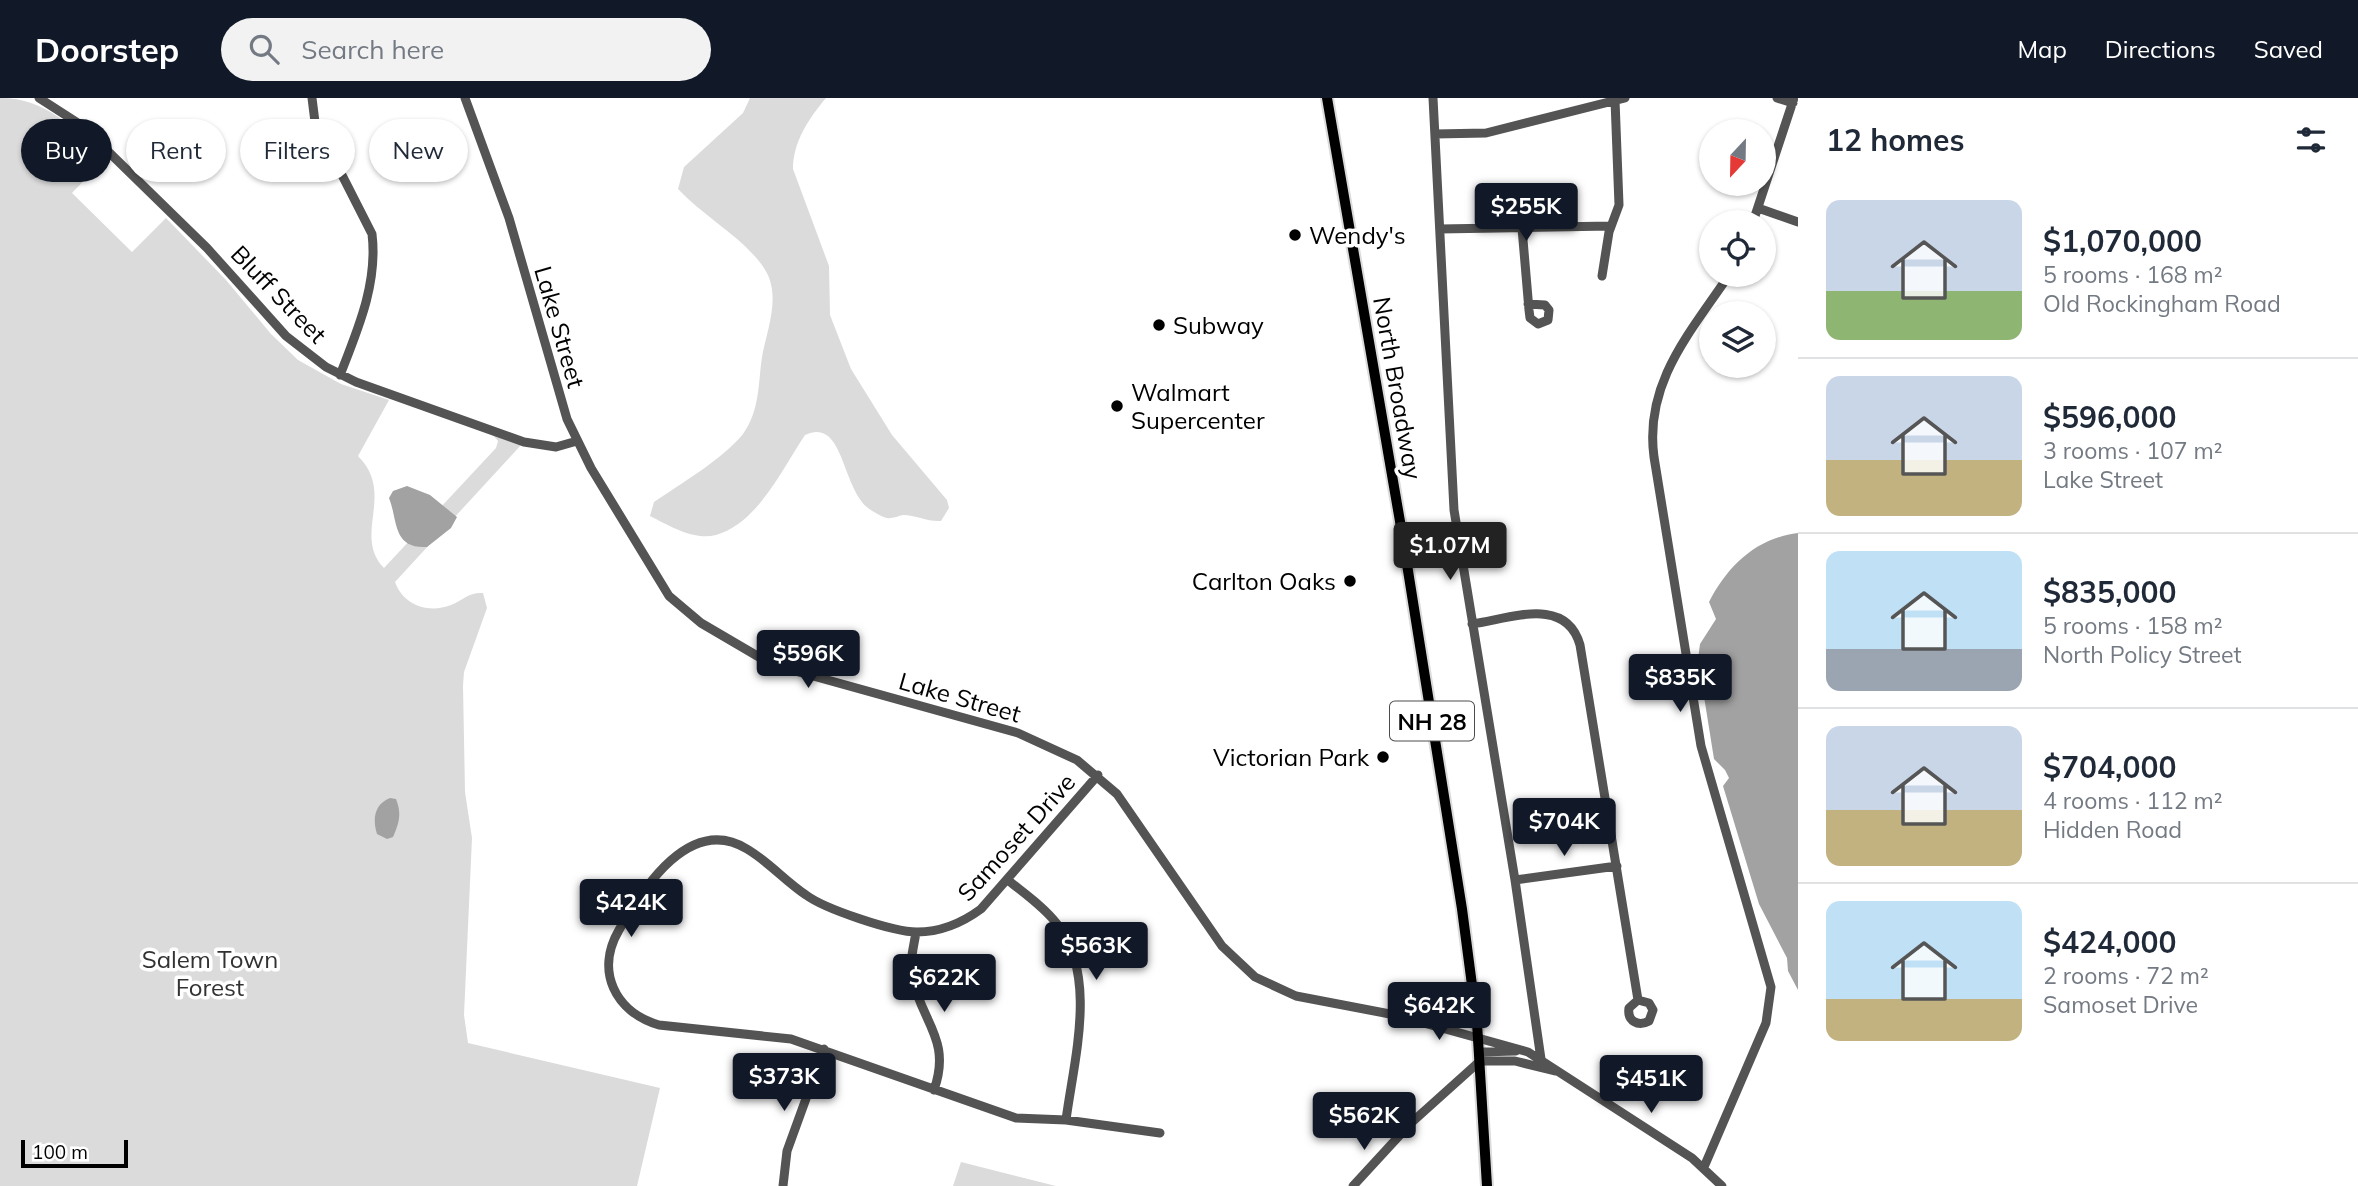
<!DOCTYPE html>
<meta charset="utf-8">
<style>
body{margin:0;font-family:Mulish,sans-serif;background:#f2f2f3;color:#1f2937;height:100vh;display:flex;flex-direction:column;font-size:26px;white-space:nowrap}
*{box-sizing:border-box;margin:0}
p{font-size:23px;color:#747a83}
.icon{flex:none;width:38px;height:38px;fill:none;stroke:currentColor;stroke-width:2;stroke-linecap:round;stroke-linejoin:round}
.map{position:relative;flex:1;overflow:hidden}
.drawer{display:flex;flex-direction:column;background:#fff;width:560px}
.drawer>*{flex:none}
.banner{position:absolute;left:21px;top:21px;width:665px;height:63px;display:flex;gap:14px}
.needle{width:46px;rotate:202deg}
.fabs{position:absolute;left:1699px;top:21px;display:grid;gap:14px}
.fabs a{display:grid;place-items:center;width:77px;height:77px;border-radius:50%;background:#fff;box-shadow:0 2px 5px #0004;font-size:35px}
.scale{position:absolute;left:21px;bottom:18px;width:107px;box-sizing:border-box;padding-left:7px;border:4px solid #000;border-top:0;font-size:19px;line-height:24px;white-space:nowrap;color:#000;-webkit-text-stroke:5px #fff;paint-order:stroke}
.price{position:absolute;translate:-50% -60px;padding:0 16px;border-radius:7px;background:#111827;color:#fff;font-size:23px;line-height:46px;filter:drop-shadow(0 2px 4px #0008)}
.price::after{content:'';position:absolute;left:50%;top:42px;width:21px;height:16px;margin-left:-10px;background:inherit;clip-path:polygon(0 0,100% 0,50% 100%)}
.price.active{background:#222;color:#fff}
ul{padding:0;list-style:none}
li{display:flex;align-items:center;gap:21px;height:175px;padding:0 28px}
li+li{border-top:2px solid #e0e1e3}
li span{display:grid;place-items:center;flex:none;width:196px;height:140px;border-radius:14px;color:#555}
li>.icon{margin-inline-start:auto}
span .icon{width:84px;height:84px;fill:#fffc;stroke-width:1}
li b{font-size:30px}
h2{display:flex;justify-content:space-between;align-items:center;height:84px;padding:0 28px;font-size:30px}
.pill{padding:0 24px;border-radius:32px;background:#fff;box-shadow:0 2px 5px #0004;font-size:24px;line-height:63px}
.pill.active{background:#111827;color:#fff}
header{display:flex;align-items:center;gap:42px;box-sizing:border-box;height:98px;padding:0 35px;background:#111827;color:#fff}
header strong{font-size:33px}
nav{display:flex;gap:38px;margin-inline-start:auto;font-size:24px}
.search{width:490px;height:63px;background:#f2f2f3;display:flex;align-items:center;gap:18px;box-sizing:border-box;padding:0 24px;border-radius:38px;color:#747a83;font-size:26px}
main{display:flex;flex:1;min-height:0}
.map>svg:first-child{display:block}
.green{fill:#dbdbdb}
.water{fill:#a2a2a2}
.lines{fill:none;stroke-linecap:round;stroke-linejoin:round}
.major-casing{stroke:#dbdbdb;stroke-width:14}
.minor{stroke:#545454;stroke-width:9}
.major{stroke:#000;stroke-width:10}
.poi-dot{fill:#000;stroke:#fff;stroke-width:2.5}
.labels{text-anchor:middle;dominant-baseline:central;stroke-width:7;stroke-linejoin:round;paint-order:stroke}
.shield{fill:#fff;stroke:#4c4c4c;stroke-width:2}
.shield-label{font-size:23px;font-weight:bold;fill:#000}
.poi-label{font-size:24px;fill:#000;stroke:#fff;text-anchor:start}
.street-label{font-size:24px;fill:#000;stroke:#fff}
.park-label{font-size:24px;fill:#323232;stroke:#fff}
</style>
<header>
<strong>Doorstep</strong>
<div class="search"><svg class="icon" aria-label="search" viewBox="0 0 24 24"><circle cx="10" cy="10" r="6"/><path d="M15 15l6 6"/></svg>Search here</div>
<nav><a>Map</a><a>Directions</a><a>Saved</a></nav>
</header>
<main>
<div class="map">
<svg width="1798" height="1088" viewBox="0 0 1798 1088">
<rect width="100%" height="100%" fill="#fff"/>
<path class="green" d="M0 0C47 0 73 30 105 61L72 95 132 154 166 120 226 182 271 236 298 262 341 286 389 302 358 358C396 396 352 437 384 470L496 350 498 343 493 337 521 347 395 484C403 507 428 516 451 507 463 502 469 494 483 495L487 510 464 574 463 588 465 694 472 740 464 917 468 945 660 990 637 1088H0Z
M750 0H826C809 20 793 44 793 71L829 168 830 217 851 271 892 337 947 402 949 410 941 423C928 424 916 417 903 417 898 418 892 421 887 420 882 419 872 413 868 410 841 388 844 319 805 337 782 371 758 425 716 437 694 443 668 427 650 418L654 404C679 387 724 360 743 336 760 312 758 286 762 259 767 231 782 197 764 170 743 139 704 119 678 91L684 69 743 15Z
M961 1064 1056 1088H953Z"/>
<path class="water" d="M407 388 430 397 457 419 451 430 427 449C392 451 398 422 389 400L393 393Z
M1798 435V892L1788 873 1787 860 1759 806 1723 688 1729 680 1725 672 1714 661 1698 561 1700 546 1716 521 1709 504C1728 467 1757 440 1798 435Z
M390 700 396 701C402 716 399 725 393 739L387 741 377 736C372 720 375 706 390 700Z"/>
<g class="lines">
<g class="major-casing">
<path id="major" d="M1327 0 1402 435 1462 811 1477 925 1487 1088"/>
</g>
<path class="minor" d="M39 0 81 27 207 150 286 238 326 269 356 284 524 344 556 349 577 343
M312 0 315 24 372 136C378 185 358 231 340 277
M465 0 509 120 567 321 591 370 669 498 701 525 759 559 788 571 1018 635 1077 662 1117 696 1222 848 1255 879 1296 898 1395 917 1528 954 1692 1060 1722 1088
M1433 0 1454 412 1515 782 1541 961
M1777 0 1793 5
M1435 36 1486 35 1625 0
M1758 110 1798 124
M1753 124 1794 0
M1522 130 1529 212 1530 220 1538 226 1548 222 1549 212 1545 207 1528 206
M1440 131 1611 128
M1602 178 1609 134 1619 107 1615 2
M1472 526C1509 521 1566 497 1580 547L1638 902 1629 910C1627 923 1638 929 1649 923L1653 912 1649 905 1638 902
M1098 677 981 811C962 825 940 834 917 834 893 834 825 811 806 797 785 783 769 764 747 751 690 716 643 790 619 832 595 873 615 914 659 927L791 941 1016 1020 1066 1022 1160 1035
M1515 782 1617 768
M1009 783C1025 796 1044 809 1057 826 1098 878 1074 961 1066 1022
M916 834C914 848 909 864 912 878 921 924 952 941 934 992
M1479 954 1516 953
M1704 1069 1766 925 1771 889 1701 648 1654 359C1644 285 1690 235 1729 177
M783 1088 787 1053 824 951
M1353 1088 1411 1025 1480 963H1515L1555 973"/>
<use href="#major" class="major"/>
</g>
<g class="poi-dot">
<circle cx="1295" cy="137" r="7"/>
<circle cx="1159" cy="227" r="7"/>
<circle cx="1117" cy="308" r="7"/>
<circle cx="1350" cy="483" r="7"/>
<circle cx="1383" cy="659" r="7"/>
</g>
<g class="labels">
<rect class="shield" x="1390" y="603.5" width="84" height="39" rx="5"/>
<g class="shield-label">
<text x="1432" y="623">NH 28</text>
</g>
<g class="poi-label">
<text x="1309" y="137">Wendy's</text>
<text x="1173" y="227">Subway</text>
<text x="1131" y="294">Walmart<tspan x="1131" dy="28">Supercenter</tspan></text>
<text x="1336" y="483" text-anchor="end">Carlton Oaks</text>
<text x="1369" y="659" text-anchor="end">Victorian Park</text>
</g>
<g class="street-label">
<text transform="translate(279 196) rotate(46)">Bluff Street</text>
<text transform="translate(560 229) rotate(74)">Lake Street</text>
<text transform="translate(1398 290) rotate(80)">North Broadway</text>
<text transform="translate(960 599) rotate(16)">Lake Street</text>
<text transform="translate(1016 739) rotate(-48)">Samoset Drive</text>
</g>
<g class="park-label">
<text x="210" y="861">Salem Town<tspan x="210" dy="28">Forest</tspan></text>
</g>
</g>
</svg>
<div class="fabs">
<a><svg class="needle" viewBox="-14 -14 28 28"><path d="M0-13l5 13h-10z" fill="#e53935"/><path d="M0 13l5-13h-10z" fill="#747a83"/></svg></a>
<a><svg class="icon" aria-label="locate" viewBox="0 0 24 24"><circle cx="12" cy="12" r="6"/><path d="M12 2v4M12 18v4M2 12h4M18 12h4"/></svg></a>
<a><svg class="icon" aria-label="layers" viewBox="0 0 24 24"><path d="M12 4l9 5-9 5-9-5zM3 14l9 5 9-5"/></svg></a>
</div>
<div class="scale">100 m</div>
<b class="price" style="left:1526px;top:145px">$255K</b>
<b class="price active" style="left:1450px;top:484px">$1.07M</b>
<b class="price" style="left:808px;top:592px">$596K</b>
<b class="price" style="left:1680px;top:616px">$835K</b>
<b class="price" style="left:1564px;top:760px">$704K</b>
<b class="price" style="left:631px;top:841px">$424K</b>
<b class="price" style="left:1096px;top:884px">$563K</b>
<b class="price" style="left:944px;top:916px">$622K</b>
<b class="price" style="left:1439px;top:944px">$642K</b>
<b class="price" style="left:784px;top:1015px">$373K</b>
<b class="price" style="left:1651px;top:1017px">$451K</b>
<b class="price" style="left:1364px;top:1054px">$562K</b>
<div class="banner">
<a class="pill active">Buy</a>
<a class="pill">Rent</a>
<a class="pill">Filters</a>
<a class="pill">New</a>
</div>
</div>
<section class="drawer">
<h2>12 homes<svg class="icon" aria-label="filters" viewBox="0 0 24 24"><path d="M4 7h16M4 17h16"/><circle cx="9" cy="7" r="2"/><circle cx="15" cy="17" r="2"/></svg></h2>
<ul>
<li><span style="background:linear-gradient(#c9d6e8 65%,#8fb573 0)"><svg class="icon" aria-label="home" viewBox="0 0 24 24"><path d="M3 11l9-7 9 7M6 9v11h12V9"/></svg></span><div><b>$1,070,000</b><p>5 rooms · 168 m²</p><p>Old Rockingham Road</p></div></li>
<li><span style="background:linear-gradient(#c9d6e8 60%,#c2b280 0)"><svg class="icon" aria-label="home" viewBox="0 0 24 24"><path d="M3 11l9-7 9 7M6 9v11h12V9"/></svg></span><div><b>$596,000</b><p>3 rooms · 107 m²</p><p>Lake Street</p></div></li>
<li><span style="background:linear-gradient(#bfe0f5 70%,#9aa5b1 0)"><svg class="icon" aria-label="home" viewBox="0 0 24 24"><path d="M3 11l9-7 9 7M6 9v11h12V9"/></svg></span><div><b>$835,000</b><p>5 rooms · 158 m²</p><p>North Policy Street</p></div></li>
<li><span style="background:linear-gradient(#c9d6e8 60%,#c2b280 0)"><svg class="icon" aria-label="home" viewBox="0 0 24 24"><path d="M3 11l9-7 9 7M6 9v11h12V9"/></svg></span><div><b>$704,000</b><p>4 rooms · 112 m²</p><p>Hidden Road</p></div></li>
<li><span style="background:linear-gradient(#bfe0f5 70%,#c2b280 0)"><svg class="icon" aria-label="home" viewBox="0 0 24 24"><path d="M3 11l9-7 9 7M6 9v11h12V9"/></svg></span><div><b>$424,000</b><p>2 rooms · 72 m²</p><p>Samoset Drive</p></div></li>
</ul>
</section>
</main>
